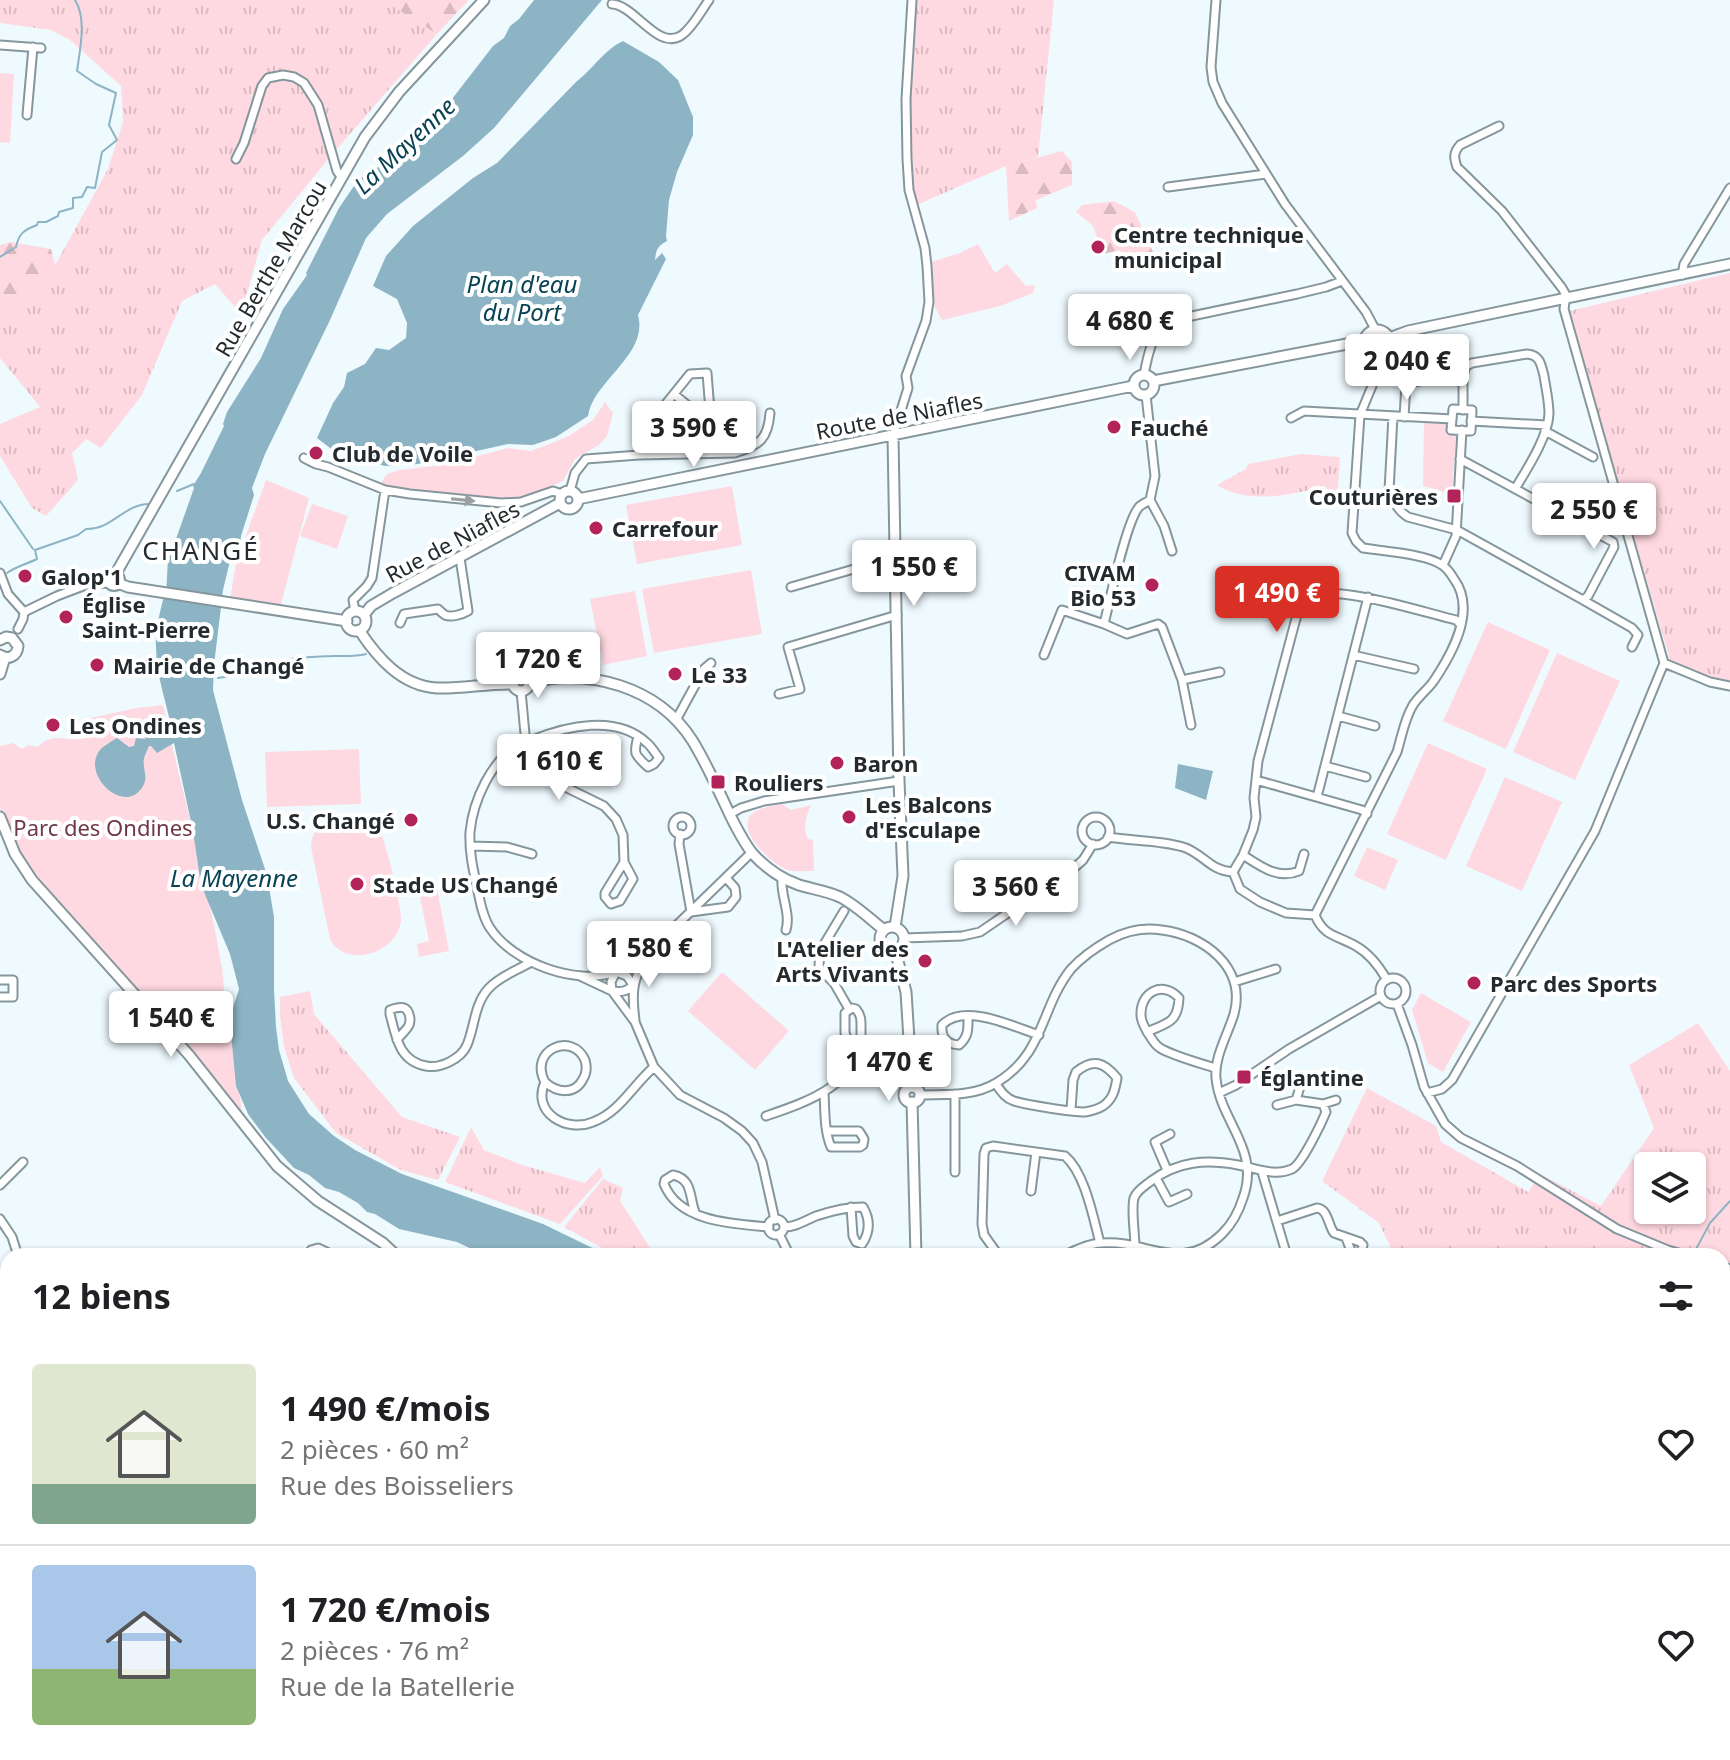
<!DOCTYPE html>
<html lang="fr">
<meta charset="utf-8">
<style>
body{margin:0;font-family:"Noto Sans",sans-serif;background:#f6f6f6;color:#202124;height:100vh;display:flex;flex-direction:column;font-size:30px;white-space:nowrap}
*{box-sizing:border-box;margin:0}
p{font-size:26px;color:#757577}
.icon{flex:none;width:44px;height:44px;fill:none;stroke:currentColor;stroke-width:2;stroke-linecap:round;stroke-linejoin:round}
.map{position:relative;flex:1;overflow:hidden}
.drawer{position:absolute;left:0px;top:1248px;width:1730px;height:512px;display:flex;flex-direction:column;background:#fff;border-radius:24px 24px 0 0;box-shadow:0 2px 6px #0004}
.drawer>*{flex:none}
.tools{position:absolute;left:1634px;top:1152px;display:grid;gap:16px}
.tools a{display:grid;place-items:center;width:72px;height:72px;border-radius:8px;background:#fff;box-shadow:0 2px 6px #0004;font-size:40px}
.price{position:absolute;translate:-50% -68px;padding:0 18px;border-radius:8px;background:#fff;color:#222;font-size:26px;line-height:52px;filter:drop-shadow(0 2px 4px #0008)}
.price::after{content:'';position:absolute;left:50%;top:48px;width:24px;height:18px;margin-left:-12px;background:inherit;clip-path:polygon(0 0,100% 0,50% 100%)}
.price.selected{background:#d93025;color:#fff}
ul{padding:0;list-style:none}
li{display:flex;align-items:center;gap:24px;height:200px;padding:0 32px}
li+li{border-top:2px solid #e0e0e0}
li span{display:grid;place-items:center;flex:none;width:224px;height:160px;border-radius:8px;color:#555}
li>.icon{margin-inline-start:auto}
span .icon{width:96px;height:96px;fill:#fffc;stroke-width:1}
li b{font-size:34px}
h2{display:flex;justify-content:space-between;align-items:center;height:96px;padding:0 32px;font-size:34px}
.map>svg:first-child{display:block}
.grass{fill:url(#grass-tufts);fill-rule:evenodd}
.forest{fill:url(#forest-firs)}
.green{fill:#ffd9e1}
.water{fill:#8cb4c4}
.lines{fill:none;stroke-linecap:round;stroke-linejoin:round}
.stream{stroke:#8cb4c4;stroke-width:2}
.street-casing{stroke:#85969d;stroke-width:11}
.secondary-casing{stroke:#85969d;stroke-width:13}
.primary-casing{stroke:#85969d;stroke-width:15}
.street{stroke:#fff;stroke-width:7}
.secondary{stroke:#fff;stroke-width:9}
.primary{stroke:#fff;stroke-width:11}
.oneway{fill:#9c9fa0}
.poi-dot{fill:#b22459;stroke:#fff;stroke-width:3}
.labels{text-anchor:middle;dominant-baseline:central;stroke-width:8;stroke-linejoin:round;paint-order:stroke}
.poi-label{font-size:22px;font-weight:bold;fill:#242a2d;stroke:#fff;text-anchor:start}
.street-label{font-size:22px;fill:#242a2d;stroke:#fff}
.park-label{font-size:22px;fill:#6f3846;stroke:#fff}
.water-label{font-size:24px;font-style:italic;fill:#084355;stroke:#fff}
.quarter-label{font-size:26px;letter-spacing:2px;fill:#242a2d;stroke:#fff}
</style>
<div class="map">
<svg width="1730" height="1760" viewBox="0 0 1730 1760">
<defs>
<pattern id="grass-tufts" width="24" height="20" patternUnits="userSpaceOnUse" patternTransform="scale(2)"><rect width="24" height="20" fill="#ffd9e1"/><path d="M3 7l-1-3M5 7V3M7 7l1-3M15 17l-1-3M17 17v-4M19 17l1-3" fill="none" stroke="#dabac1"/></pattern>
<pattern id="forest-firs" width="22" height="20" patternUnits="userSpaceOnUse" patternTransform="scale(2)"><rect width="22" height="20" fill="#ffd9e1"/><path d="M5 1l3.5 6h-7zM16 11l3.5 6h-7z" fill="#dabac1"/></pattern>
</defs>
<rect width="100%" height="100%" fill="#effafe"/>
<path class="grass" d="M0 0H383L437 34 330 157 262 240 241 314 215 284 182 301 142 395 101 448 86 439 72 453 78 480 46 516 32 508 0 456V424L40 407 0 358V308L57 262 108 169 123 122 121 86 70 40 51 30 0 23Z
M910 0H1054L1038 157 1006 166 912 207 907 85Z
M1730 273V688L1666 671 1669 656 1572 328 1569 311Z
M1301 454 1340 457 1337 501 1333 500 1325 486C1291 495 1248 505 1217 485L1246 469 1248 464Z
M310 991 314 1014 402 1117 460 1137 438 1180 401 1170 336 1133 294 1078 284 1047 280 1016V997Z
M1698 1023 1730 1071V1394L1722 1395V1256H1395L1379 1223 1322 1181 1367 1088 1436 1126 1441 1142 1528 1192 1540 1174 1601 1206 1654 1128 1629 1065ZM1648 1166H1692V1210H1648Z
M471 1127 484 1150 522 1165 585 1183 600 1167 603 1176 560 1224 445 1182Z
M603 1179 623 1188 620 1201 651 1249 661 1256H617L564 1227Z
M0 1394H8V1752H72L75 1757 73 1760H0Z
M172 1752H377L375 1760H166Z
M715 1752H826L832 1760H708Z
M1143 1752H1229L1274 1760H1147Z"/>
<path class="forest" d="M383 0H469L437 34Z
M1062 151 1072 162V185L1036 200 1037 208 1009 221 1006 166Z
M1114 201 1135 212 1153 252 1148 262 1125 269 1120 250 1099 255 1091 250 1098 240 1093 226 1076 212 1082 205Z
M11 242 51 249 56 269 0 309V245Z"/>
<path class="green" d="M0 73 14 74 10 143 0 142Z
M978 244 995 273 1007 264 1026 286 1035 285 1033 293 1000 306 942 320 932 302 931 262 960 253Z
M605 402 613 413 607 436 599 445 575 459 563 481 525 498H465L424 493 394 488 381 483 387 474 399 470 443 465 508 448 531 451 567 437 593 420Z
M1424 421 1447 424 1448 433 1456 434 1452 494 1423 486Z
M266 480 309 498 280 608 230 599 236 563Z
M732 486 742 545 637 564 626 505Z
M312 504 348 516 337 549 300 536Z
M751 570 762 634 654 653 642 589Z
M635 591 647 656 603 665 590 599Z
M1488 622 1550 650 1506 749 1443 721Z
M1557 653 1620 681 1575 780 1513 752Z
M163 705C182 792 207 880 222 968 224 983 225 1024 231 1033L242 1112 118 967 34 878 7 829 2 814 0 807V746L13 743 22 749 28 745 38 747C55 729 68 745 88 737L86 719 136 708Z
M1428 743 1487 769 1446 860 1387 834Z
M359 749 361 804 267 807 265 752Z
M1505 777 1562 802 1522 891 1466 866Z
M782 804 791 810 811 805C806 818 802 826 808 839L813 840 814 871C805 871 792 873 783 868 769 861 735 829 752 814 760 807 773 806 782 804Z
M349 814C360 815 370 817 377 825 384 832 403 911 401 921 398 948 359 966 337 948 334 946 332 942 330 939L311 847C312 825 329 816 349 814Z
M1367 847 1398 860 1385 890 1354 876Z
M436 883 449 951 419 957 417 944 429 941 418 887Z
M722 972 789 1031 755 1070 688 1011Z
M1421 993 1471 1022 1443 1072 1428 1063 1412 1010Z"/>
<path class="water" d="M534 0H602L494 128 463 156 387 214 366 238 330 320 265 454 252 488 254 495 241 536 240 546 229 565 223 590 214 665 213 690 242 800 267 875 274 917V989L276 1027 279 1050 288 1081 309 1114 334 1136 355 1150 402 1174 543 1224 609 1256H486L457 1242 399 1229 375 1214 367 1212 358 1203 339 1192 325 1188 309 1175 294 1168 266 1138 248 1114 236 1086 231 1033 233 1008 239 989 230 954 201 885 193 831 174 743 157 753 151 746H149C147 750 145 755 144 758 142 770 150 778 141 789 123 813 86 778 97 755 100 747 108 744 115 739L117 738 129 747 134 746 136 738 145 739 148 733 153 737 173 736C168 706 156 677 156 647 155 630 160 612 164 596H166L168 558 170 556 194 488 193 486 201 473 224 426 223 424 227 412 261 358 283 309 307 275 306 273 339 208 358 180 376 169 386 159 393 158 413 143 452 99 493 46 504 38 510 26 519 19Z
M623 41 659 62 678 80 693 117V135L677 172 669 200 666 236 667 241C658 246 656 249 655 260L662 253 666 259 638 315C649 355 593 381 588 416L556 437 533 445 508 444 418 464 385 466 334 451 317 438 333 403 344 387 347 373 365 364 376 348 389 350 406 338 407 323 397 299 373 286 386 256 413 226 473 178 497 163 577 81C593 69 605 49 623 41Z
M1178 764 1213 771 1206 800 1175 788Z"/>
<g class="lines">
<path class="stream" d="M0 257 16 247C19 233 24 230 37 225L38 222H46L58 216 59 212 73 208V198L82 197 87 187 95 188 102 152 117 140 109 125 116 93 96 84 77 71C80 49 87 19 75 0
M177 491 194 484
M0 501 33 549
M7 573C17 566 27 564 37 559L35 550 78 535 86 529C112 530 124 504 149 504
M218 678 260 671 265 672 267 665C287 657 311 657 333 656 344 656 355 657 366 654
M1695 1251 1710 1223 1730 1201"/>
<g class="street-casing">
<path id="street" d="M1216 0 1211 67 1213 82 1222 103 1285 204 1366 312 1376 331
M612 4C635 5 658 52 682 35 693 27 701 11 709 0
M0 45 41 48
M27 115 33 47
M1499 126 1460 145C1453 153 1454 158 1457 167L1502 211 1562 288 1566 295 1564 309 1664 663
M236 159 244 143 262 86 268 78 283 75 294 77 304 83 318 105 337 171 342 178
M1168 187 1266 174
M1682 275 1684 264 1730 188
M1144 375C1147 358 1152 336 1163 322L1297 294 1326 287 1342 281
M1146 395 1155 476 1150 500 1164 526 1172 551
M1453 409 1472 410 1471 431 1451 430Z
M1463 410V375L1466 366 1472 363 1527 354C1540 355 1541 364 1544 376 1546 389 1549 401 1549 414 1548 437 1527 469 1515 489
M1393 416 1389 491C1394 502 1398 511 1408 517L1457 530 1583 600 1588 596 1614 547 1613 542 1460 459
M1404 417 1406 384 1447 375
M1291 418 1304 411 1452 419
M1471 421 1547 425
M1545 431 1593 457
M893 436 908 388 906 376 926 321 929 302 927 266 925 248 909 190 907 159 906 99 912 0
M639 455V437L690 374 707 373 710 411 697 413 675 395
M304 458 316 464 328 467 385 490 410 494 501 503 521 502 553 491 562 494
M570 491 575 473 586 459 639 455 735 453C760 445 768 439 770 413
M1443 565 1456 536 1462 430
M0 573 8 594 24 612
M791 587 896 557
M1583 600 1632 628 1638 635 1632 647
M355 611 353 600 367 586 372 578 385 490
M400 623 404 614 438 609C440 611 442 613 445 615 451 618 463 614 468 611L460 558
M1104 624C1110 600 1126 522 1139 507 1142 504 1147 502 1150 500
M18 629 23 619 24 612 57 596 91 583
M1044 655 1062 610 1104 624 1127 634 1158 624 1162 627 1182 680 1191 725
M1353 655 1414 669
M1664 663 1710 682 1730 686
M1182 680 1220 672
M521 691 525 734
M779 694 800 689 788 647 897 615
M1338 716 1375 726
M676 720 704 669 711 663
M532 740C566 726 617 714 647 743 652 747 655 753 659 758L654 764 648 767C635 755 633 754 638 737
M520 744C491 760 473 801 470 832 469 851 473 869 477 887 480 900 482 916 490 928 513 963 576 986 616 972 627 968 638 959 648 953
M529 746 553 781 604 806 616 819 623 835 624 862 633 879 620 901 611 904 605 897V893L624 862
M1325 766 1366 777
M1256 780 1362 810 1367 814
M1317 797 1368 597
M730 814 741 808 764 801 899 781
M1082 831a14 14 0 1 1 28 0a14 14 0 1 1-28 0Z
M673 826a9 9 0 1 1 18 0a9 9 0 1 1-18 0Z
M680 834 679 844 691 912 728 907 736 897 735 888 727 879
M1108 837C1132 841 1161 840 1183 847 1203 853 1210 871 1233 872L1240 889 1260 902 1286 913 1315 915
M470 846 507 847 532 854
M1243 855C1260 866 1278 880 1299 871L1304 854
M1233 872 1243 855 1253 830 1256 817 1254 798 1258 761 1302 596C1337 584 1419 611 1456 620L1460 624
M782 877C780 895 791 913 786 930
M844 911 820 951 819 966 821 970 834 983 849 1009
M1315 915 1397 752C1402 736 1404 720 1413 705 1419 696 1427 690 1433 682 1452 654 1477 610 1454 579 1451 574 1447 568 1442 565 1426 554 1383 551 1363 548L1356 541 1352 533 1360 415 1372 386 1376 356
M1315 915C1324 937 1337 935 1356 946 1370 954 1379 966 1387 980
M904 938 962 936 980 932 1075 867 1083 860 1093 844
M616 972 627 976 633 985C627 992 621 992 612 991L611 982Z
M580 976 612 991 635 1022 654 1067 680 1095 724 1118 742 1131 753 1143 762 1162 775 1220
M1380 991a13 13 0 1 1 26 0a13 13 0 1 1-26 0Z
M0 980H13V997H0
M1234 982 1276 969
M1397 1004 1412 1045 1424 1087 1445 1124 1461 1138 1517 1166 1617 1229 1668 1250 1689 1256
M968 1016C968 1028 969 1037 959 1045 946 1044 941 1037 942 1025 964 1002 1014 1027 1039 1035
M635 1020C631 990 633 979 648 953L752 852
M1147 1032C1167 1023 1178 1023 1179 998 1163 980 1140 992 1141 1015 1141 1022 1145 1028 1148 1033 1151 1038 1155 1045 1160 1048 1173 1056 1200 1063 1215 1068
M397 1040C400 1035 407 1030 409 1025 410 1023 410 1020 410 1018 408 1005 400 1006 390 1010V1014C396 1037 399 1061 426 1066 440 1069 461 1059 467 1045 475 1026 474 1004 489 988 500 976 518 970 531 962
M545 1082C557 1093 575 1095 583 1079 587 1073 587 1067 585 1060 572 1031 528 1050 545 1082 531 1113 567 1133 593 1122 620 1112 633 1085 654 1067
M996 1084C1001 1091 1005 1098 1014 1101 1027 1105 1071 1112 1085 1112 1091 1111 1098 1109 1103 1106 1113 1099 1115 1090 1117 1078 1104 1062 1093 1058 1076 1072L1073 1080 1071 1110
M824 1092C825 1109 824 1131 831 1147H860L863 1145 864 1139 859 1131H827
M1219 1093 1236 1085 1289 1049 1381 996
M1427 1093 1442 1089 1452 1080 1595 831 1664 663
M955 1094V1172
M920 1095C945 1094 973 1097 996 1083 1045 1054 1040 1008 1071 969 1082 957 1095 948 1109 940 1125 931 1144 927 1162 930 1203 935 1247 967 1234 1014 1228 1034 1214 1057 1216 1078 1220 1122 1261 1149 1243 1198 1239 1211 1232 1224 1222 1234 1180 1275 1147 1239 1102 1243 1088 1243 1075 1251 1062 1256
M1323 1104 1336 1100
M1277 1105 1296 1100
M766 1116C807 1102 862 1084 861 1032 861 1022 862 1016 856 1009L852 1008 845 1013V1033L856 1061
M1167 1170 1155 1142 1170 1134
M1262 1172 1287 1256
M1156 1178 1169 1202 1187 1194
M0 1185 23 1162
M1031 1191 1036 1152
M695 1212C689 1197 693 1179 673 1175L665 1180 664 1184C679 1222 733 1224 769 1227
M0 1219 12 1237 18 1256
M768 1227a8 8 0 1 1 16 0a8 8 0 1 1-16 0Z
M1277 1221 1317 1208C1328 1209 1328 1225 1334 1233L1360 1242 1363 1245 1360 1256
M784 1227C796 1227 804 1221 816 1216 831 1211 846 1207 863 1207 870 1219 870 1232 862 1244L856 1242 853 1236 851 1207
M779 1234 790 1256
M1346 1238 1351 1251 1357 1256
M1135 1247C1135 1234 1131 1210 1134 1198 1137 1190 1145 1186 1151 1181 1178 1161 1206 1159 1238 1165 1256 1168 1274 1177 1292 1169 1302 1164 1321 1124 1326 1112L1323 1104 1296 1100 1300 1087
M311 1250 318 1248 335 1256
M999 1256 984 1235 982 1224 984 1154 986 1148 993 1146 1065 1156C1085 1173 1093 1217 1100 1243
M1722 1266 1730 1269
M0 1355H8
M1722 1656 1730 1647
M1722 1716V1717
M1329 1752 1342 1760
M1432 1752 1433 1760
M1545 1760 1546 1752
M1575 1760 1576 1752"/>
</g>
<g class="secondary-casing">
<path id="secondary" d="M1364 343a13 13 0 1 1 26 0a13 13 0 1 1-26 0Z
M1389 338 1408 331 1730 264
M1134 385a10 10 0 1 1 20 0a10 10 0 1 1-20 0Z
M1153 381 1347 344 1365 343
M893 436 899 781 903 876 895 927
M560 500a9 9 0 1 1 18 0a9 9 0 1 1-18 0Z
M578 499 1133 386
M108.5 580a5.5 5.5 0 1 1 11 0a5.5 5.5 0 1 1-11 0Z
M115 575 365 137 399 92 484 0
M91 583 109 582
M118 583 128 587 347 621
M346 621a10 10 0 1 1 20 0a10 10 0 1 1-20 0Z
M364 615 371 606 393 593 560 503
M359 630C377 657 401 686 437 688 462 689 488 683 513 684
M0 640 6 637 12 638 18 646C17 657 8 660 0 655
M0 674 5 657
M513 683a8 8 0 1 1 16 0a8 8 0 1 1-16 0Z
M529 683C588 667 658 687 692 740 707 764 719 792 731 817 737 829 744 843 753 854 765 867 782 879 799 885 812 889 827 891 840 897 856 905 870 919 884 930
M0 817 15 854 32 880 189 1055 277 1166 318 1201 383 1243 397 1256
M880 939a12 12 0 1 1 24 0a12 12 0 1 1-24 0Z
M895 950 906 992 912 1087
M904 1095a8 8 0 1 1 16 0a8 8 0 1 1-16 0Z
M912 1102 916 1256
M839 1752 846 1760
M1132 1752 1138 1760"/>
</g>
<g class="primary-casing">
<path id="primary" d="M1722 1412H1730
M1722 1421H1730
M681 1760 688 1752
M696 1760 703 1752"/>
</g>
<use href="#street" class="street"/>
<use href="#secondary" class="secondary"/>
<use href="#primary" class="primary"/>
</g>
<defs><path id="oneway-solid" d="M-6-.8H1V-3.2L6.5 0L1 3.2V.8H-6Z" transform="scale(2)"/></defs>
<use class="oneway" href="#oneway-solid" transform="translate(463 500) rotate(6)"/>
<g class="poi-dot">
<circle cx="1098" cy="247" r="8"/>
<circle cx="1114" cy="427" r="8"/>
<circle cx="316" cy="453" r="8"/>
<rect x="1446" y="488" width="16" height="16" rx="4"/>
<circle cx="596" cy="528" r="8"/>
<circle cx="25" cy="576" r="8"/>
<circle cx="1152" cy="585" r="8"/>
<circle cx="66" cy="617" r="8"/>
<circle cx="97" cy="665" r="8"/>
<circle cx="675" cy="674" r="8"/>
<circle cx="53" cy="725" r="8"/>
<circle cx="837" cy="763" r="8"/>
<rect x="710" y="774" width="16" height="16" rx="4"/>
<circle cx="849" cy="817" r="8"/>
<circle cx="411" cy="820" r="8"/>
<circle cx="357" cy="884" r="8"/>
<circle cx="925" cy="961" r="8"/>
<circle cx="1474" cy="983" r="8"/>
<rect x="1236" y="1069" width="16" height="16" rx="4"/>
</g>
<g class="labels">
<g class="poi-label">
<text x="1114" y="234">Centre technique<tspan x="1114" dy="25">municipal</tspan></text>
<text x="1130" y="427">Fauché</text>
<text x="332" y="453">Club de Voile</text>
<text x="1438" y="496" text-anchor="end">Couturières</text>
<text x="612" y="528">Carrefour</text>
<text x="1136" y="572" text-anchor="end">CIVAM<tspan x="1136" dy="25">Bio 53</tspan></text>
<text x="41" y="576">Galop'1</text>
<text x="82" y="604">Église<tspan x="82" dy="25">Saint-Pierre</tspan></text>
<text x="113" y="665">Mairie de Changé</text>
<text x="691" y="674">Le 33</text>
<text x="69" y="725">Les Ondines</text>
<text x="853" y="763">Baron</text>
<text x="734" y="782">Rouliers</text>
<text x="865" y="804">Les Balcons<tspan x="865" dy="25">d'Esculape</tspan></text>
<text x="395" y="820" text-anchor="end">U.S. Changé</text>
<text x="373" y="884">Stade US Changé</text>
<text x="909" y="948" text-anchor="end">L'Atelier des<tspan x="909" dy="25">Arts Vivants</tspan></text>
<text x="1490" y="983">Parc des Sports</text>
<text x="1260" y="1077">Églantine</text>
</g>
<g class="street-label">
<text transform="translate(270 268) rotate(-60)">Rue Berthe Marcou</text>
<text transform="translate(899 415) rotate(-11)">Route de Niafles</text>
<text transform="translate(452 541) rotate(-28)">Rue de Niafles</text>
</g>
<g class="park-label">
<text x="103" y="827">Parc des Ondines</text>
</g>
<g class="water-label">
<text transform="translate(404 145) rotate(-43)">La Mayenne</text>
<text x="522" y="283">Plan d'eau<tspan x="522" dy="28">du Port</tspan></text>
<text x="234" y="877">La Mayenne</text>
</g>
<g class="quarter-label">
<text x="201" y="550">CHANGÉ</text>
</g>
</g>
</svg>
<div class="tools">
<a><svg class="icon" aria-label="layers" viewBox="0 0 24 24"><path d="M12 4l9 5-9 5-9-5zM3 14l9 5 9-5"/></svg></a>
</div>
<b class="price" style="left:1130px;top:362px">4 680 €</b>
<b class="price" style="left:1407px;top:402px">2 040 €</b>
<b class="price" style="left:694px;top:469px">3 590 €</b>
<b class="price" style="left:1594px;top:551px">2 550 €</b>
<b class="price" style="left:914px;top:608px">1 550 €</b>
<b class="price selected" style="left:1277px;top:634px">1 490 €</b>
<b class="price" style="left:538px;top:700px">1 720 €</b>
<b class="price" style="left:559px;top:802px">1 610 €</b>
<b class="price" style="left:1016px;top:928px">3 560 €</b>
<b class="price" style="left:649px;top:989px">1 580 €</b>
<b class="price" style="left:171px;top:1059px">1 540 €</b>
<b class="price" style="left:889px;top:1103px">1 470 €</b>
<section class="drawer">
<h2>12 biens<svg class="icon" aria-label="filters" viewBox="0 0 24 24"><path d="M4 7h16M4 17h16"/><circle cx="9" cy="7" r="2"/><circle cx="15" cy="17" r="2"/></svg></h2>
<ul>
<li><span style="background:linear-gradient(#dfe7d0 75%,#7fa58c 0)"><svg class="icon" aria-label="home" viewBox="0 0 24 24"><path d="M3 11l9-7 9 7M6 9v11h12V9"/></svg></span><div><b>1 490 €/mois</b><p>2 pièces · 60 m²</p><p>Rue des Boisseliers</p></div><svg class="icon" aria-label="heart" viewBox="0 0 24 24"><path d="M12 20l-8-8c-3-5 5-10 8-4 3-6 11-1 8 4z"/></svg></li>
<li><span style="background:linear-gradient(#a9c7e8 65%,#8fb573 0)"><svg class="icon" aria-label="home" viewBox="0 0 24 24"><path d="M3 11l9-7 9 7M6 9v11h12V9"/></svg></span><div><b>1 720 €/mois</b><p>2 pièces · 76 m²</p><p>Rue de la Batellerie</p></div><svg class="icon" aria-label="heart" viewBox="0 0 24 24"><path d="M12 20l-8-8c-3-5 5-10 8-4 3-6 11-1 8 4z"/></svg></li>
</ul>
</section>
</div>
